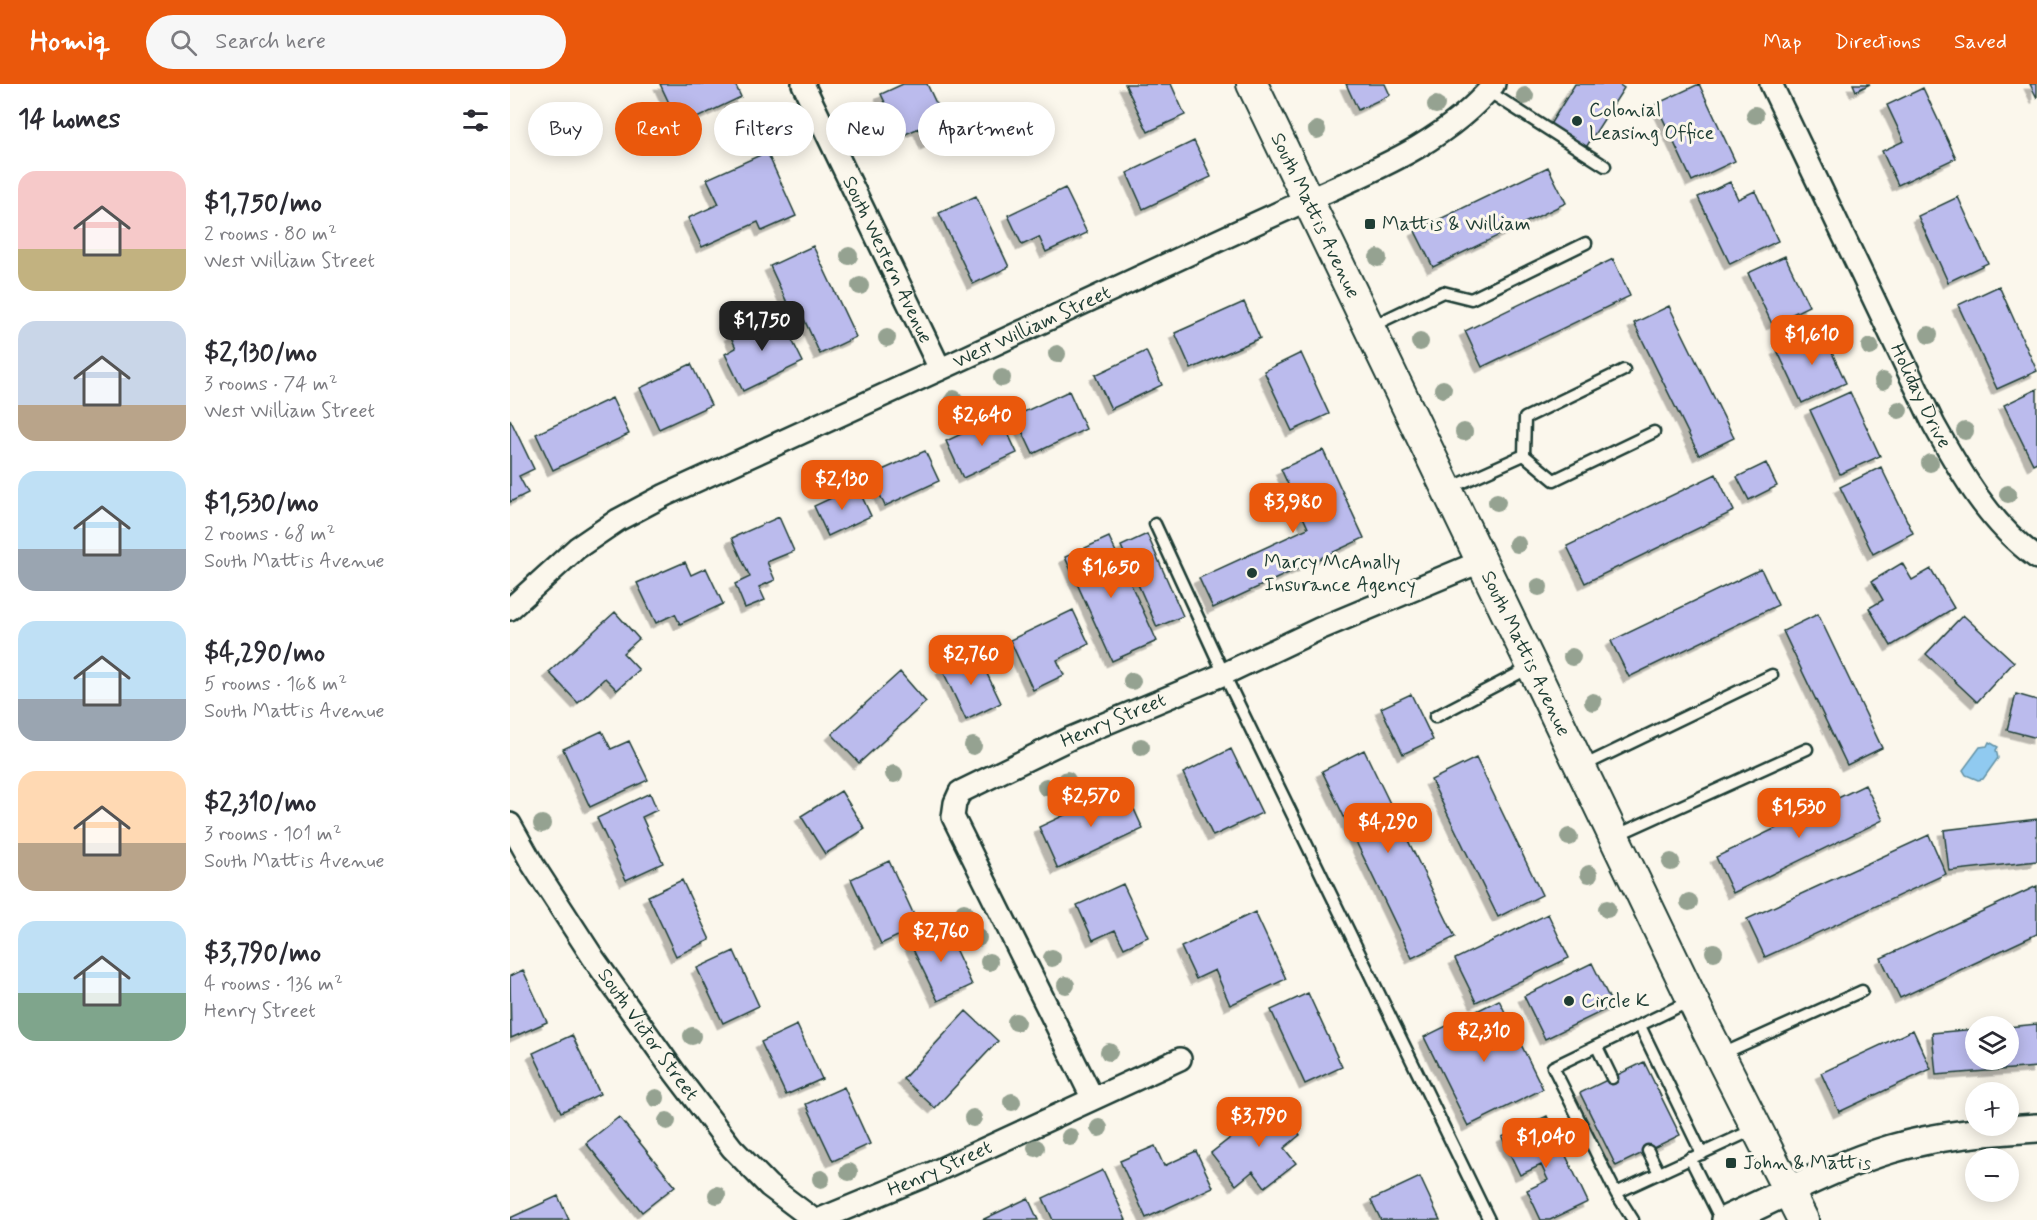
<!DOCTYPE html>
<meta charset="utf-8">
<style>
body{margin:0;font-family:Mynerve,sans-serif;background:#f7f7f7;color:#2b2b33;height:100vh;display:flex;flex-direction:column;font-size:22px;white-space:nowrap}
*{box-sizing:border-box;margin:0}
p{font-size:20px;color:#7c7c81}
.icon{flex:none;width:33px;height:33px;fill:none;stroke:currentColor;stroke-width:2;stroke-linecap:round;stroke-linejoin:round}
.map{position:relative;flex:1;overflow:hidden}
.side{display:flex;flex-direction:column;background:#fff;width:510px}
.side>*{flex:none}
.guide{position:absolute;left:18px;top:18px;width:570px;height:54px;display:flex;gap:12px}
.buttons{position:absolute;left:1455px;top:932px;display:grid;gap:12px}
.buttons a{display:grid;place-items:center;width:54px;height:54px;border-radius:50%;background:#fff;box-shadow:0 3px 15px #0003;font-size:30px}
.price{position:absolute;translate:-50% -51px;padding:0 14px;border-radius:12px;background:#ea580c;color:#fff;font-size:20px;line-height:39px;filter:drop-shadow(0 2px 3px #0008)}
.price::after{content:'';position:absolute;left:50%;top:36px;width:18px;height:14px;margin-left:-9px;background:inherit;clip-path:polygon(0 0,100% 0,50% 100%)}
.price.current{background:#222;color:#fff}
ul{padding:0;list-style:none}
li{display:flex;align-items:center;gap:18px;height:150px;padding:0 18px}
li span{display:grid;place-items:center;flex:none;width:168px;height:120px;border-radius:18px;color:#555}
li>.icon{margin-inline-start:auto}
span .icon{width:72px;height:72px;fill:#fffc;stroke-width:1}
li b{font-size:26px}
h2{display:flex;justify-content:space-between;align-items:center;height:72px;padding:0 18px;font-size:26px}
.chip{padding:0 21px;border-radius:27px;background:#fff;box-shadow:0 3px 15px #0003;font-size:21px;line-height:54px}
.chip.current{background:#ea580c;color:#fff}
header{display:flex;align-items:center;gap:36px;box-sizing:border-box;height:84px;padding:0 30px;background:#ea580c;color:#fff}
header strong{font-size:28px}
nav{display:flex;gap:33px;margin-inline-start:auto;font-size:21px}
.search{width:420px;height:54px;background:#f7f7f7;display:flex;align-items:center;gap:15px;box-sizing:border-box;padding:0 21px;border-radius:33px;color:#7c7c81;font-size:22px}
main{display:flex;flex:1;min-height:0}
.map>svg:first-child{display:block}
.water{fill:#90caf0;stroke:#6392a5;stroke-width:1.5}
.building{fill:#bbbbed;stroke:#1f3d34;stroke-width:1.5;filter:url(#shadow)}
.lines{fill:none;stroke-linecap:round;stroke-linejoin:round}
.service-casing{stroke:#1f3d34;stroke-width:15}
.minor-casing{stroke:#1f3d34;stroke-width:26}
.tertiary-casing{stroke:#1f3d34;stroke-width:32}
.secondary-casing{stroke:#1f3d34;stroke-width:34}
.service{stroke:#fbf7ec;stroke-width:10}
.minor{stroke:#fbf7ec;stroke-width:21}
.tertiary{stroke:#fbf7ec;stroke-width:27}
.secondary{stroke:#fbf7ec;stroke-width:30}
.tree{fill:#95a291}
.poi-dot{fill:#1f3d34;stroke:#fbf7ec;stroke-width:2}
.labels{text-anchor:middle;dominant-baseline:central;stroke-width:6;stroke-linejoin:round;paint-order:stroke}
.poi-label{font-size:20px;fill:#1f3d34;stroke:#fbf7ec;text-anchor:start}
.street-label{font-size:20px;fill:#1f3d34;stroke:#fbf7ec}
</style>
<header>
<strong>Homiq</strong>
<div class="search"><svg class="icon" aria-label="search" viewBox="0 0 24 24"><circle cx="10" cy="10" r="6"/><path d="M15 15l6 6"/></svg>Search here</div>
<nav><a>Map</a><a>Directions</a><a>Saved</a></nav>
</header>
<main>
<section class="side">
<h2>14 homes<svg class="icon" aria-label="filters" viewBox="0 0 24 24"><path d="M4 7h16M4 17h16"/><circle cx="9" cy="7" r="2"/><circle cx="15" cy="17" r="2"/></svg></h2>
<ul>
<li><span style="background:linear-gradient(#f6c9c9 65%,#c2b280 0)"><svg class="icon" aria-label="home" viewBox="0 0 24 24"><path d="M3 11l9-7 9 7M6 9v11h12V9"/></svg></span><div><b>$1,750/mo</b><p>2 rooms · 80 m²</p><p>West William Street</p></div></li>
<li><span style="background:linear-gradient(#c9d6e8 70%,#b9a48a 0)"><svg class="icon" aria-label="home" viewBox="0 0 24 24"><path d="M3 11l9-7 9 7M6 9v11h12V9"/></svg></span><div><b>$2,130/mo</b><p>3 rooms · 74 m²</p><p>West William Street</p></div></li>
<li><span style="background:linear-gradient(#bfe0f5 65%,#9aa5b1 0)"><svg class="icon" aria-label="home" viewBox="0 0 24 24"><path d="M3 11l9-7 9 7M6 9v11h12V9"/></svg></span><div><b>$1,530/mo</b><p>2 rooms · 68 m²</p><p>South Mattis Avenue</p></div></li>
<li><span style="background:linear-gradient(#bfe0f5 65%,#9aa5b1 0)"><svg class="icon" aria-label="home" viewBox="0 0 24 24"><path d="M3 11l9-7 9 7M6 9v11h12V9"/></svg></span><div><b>$4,290/mo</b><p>5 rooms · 168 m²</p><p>South Mattis Avenue</p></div></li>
<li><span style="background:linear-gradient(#ffd9b3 60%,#b9a48a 0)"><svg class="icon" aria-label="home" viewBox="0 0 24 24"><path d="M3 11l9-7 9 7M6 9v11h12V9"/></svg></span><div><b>$2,310/mo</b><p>3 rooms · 101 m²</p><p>South Mattis Avenue</p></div></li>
<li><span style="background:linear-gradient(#bfe0f5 60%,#7fa58c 0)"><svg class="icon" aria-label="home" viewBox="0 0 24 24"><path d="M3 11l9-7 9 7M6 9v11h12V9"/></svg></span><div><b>$3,790/mo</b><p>4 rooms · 136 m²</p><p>Henry Street</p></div></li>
</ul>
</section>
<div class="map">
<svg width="1527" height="1136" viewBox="0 0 1527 1136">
<defs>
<filter id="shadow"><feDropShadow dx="-5.5" dy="5.5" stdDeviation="0" flood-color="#0004"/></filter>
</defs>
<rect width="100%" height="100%" fill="#fbf7ec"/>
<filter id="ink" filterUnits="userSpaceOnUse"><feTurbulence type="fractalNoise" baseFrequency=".0167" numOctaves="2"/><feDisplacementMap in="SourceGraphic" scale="12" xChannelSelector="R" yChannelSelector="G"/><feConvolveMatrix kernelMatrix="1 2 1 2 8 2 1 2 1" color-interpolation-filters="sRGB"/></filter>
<g filter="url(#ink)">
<path class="water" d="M1479 658 1488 663 1486 666 1488 674 1473 695 1468 696 1456 691 1453 686 1470 663 1477 662Z"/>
<path class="building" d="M150 0H225L231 13 170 42Z
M393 0H417L440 49 416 60 409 44 391 52 371 10Z
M615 0H661L675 31 638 48Z
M836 0H875L880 11 848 26Z
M1065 0H1108L1114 4 1075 65 1039 42Z
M1189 0 1225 77 1182 97 1146 20Z
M1343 0H1360L1346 7Z
M1520 0H1527V14Z
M1413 4 1446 74 1388 101 1372 67 1394 57 1377 21Z
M684 57 701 93 633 125 617 89Z
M257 68 286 132 252 147 248 138 192 163 178 134 209 120 197 95Z
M1038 83 1056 119 923 183 905 147Z
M1220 98 1228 115 1245 107 1268 157 1220 180 1188 113Z
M555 104 577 149 536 168 529 153 512 161 498 131Z
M466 112 499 183 463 200 429 129Z
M1448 113 1478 179 1438 198 1408 132Z
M303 162 346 253 310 270 288 222 280 225 260 182Z
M1275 172 1299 222 1262 240 1238 189Z
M1103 175 1120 212 972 283 955 247Z
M1489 202 1527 287 1487 305 1448 221Z
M734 218 750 254 681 285 665 249Z
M1159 222 1224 354 1189 371 1124 239Z
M268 228 293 278 233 307 215 270 226 264 220 251Z
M1311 245 1336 299 1292 319 1267 266Z
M636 267 652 301 601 325 585 291Z
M791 269 819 330 782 347 754 287Z
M181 280 201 321 149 345 130 304Z
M1527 305V378L1523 380 1494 321Z
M559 307 576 345 523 370 505 332Z
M1340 308 1370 372 1330 390 1300 326Z
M102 314 119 350 43 386 26 350Z
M490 332 507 369 453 394 436 357Z
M0 335 24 385 9 392 18 409 0 418Z
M813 366 854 454 703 524 689 494 798 444 771 385Z
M415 367 429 397 375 422 361 391Z
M1256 379 1267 402 1239 416 1227 393Z
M1371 383 1403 449 1363 470 1330 403Z
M1206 390 1224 427 1075 499 1057 462Z
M347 402 361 432 318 452 304 422Z
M269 433 284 467 257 478 265 496 249 503 255 516 235 524 225 500 240 493 222 454Z
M637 450 673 532 647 543 611 462Z
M599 453 647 557 602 577 555 473Z
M175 478 181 491 196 484 213 520 170 540 165 530 146 539 127 499Z
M1392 479 1402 496 1421 485 1444 524 1381 562 1359 524 1373 516 1362 497Z
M1251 485 1268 521 1119 593 1101 557Z
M563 526 579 560 547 576 554 591 523 606 500 556Z
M105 528 129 555 113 569 129 586 107 606 95 594 68 619 39 588Z
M1308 530 1372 664 1337 681 1273 547Z
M1453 531 1504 578 1467 618 1416 570Z
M467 569 491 619 456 636 432 585Z
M390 588 416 618 349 679 322 650Z
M901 610 923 656 893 670 871 624Z
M1506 610 1527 616V654L1497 646Z
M92 647 101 665 119 657 138 696 80 723 53 665Z
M721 665 752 729 703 752 673 689Z
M854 666 945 853 902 874 812 687Z
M966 674 1032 811 988 833 921 696Z
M1355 701 1373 736 1223 809 1206 773Z
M614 703 633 745 548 785 529 743Z
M331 707 355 745 315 770 291 732Z
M140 709 147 726 132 733 153 779 116 796 87 734Z
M1527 735V777L1439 787 1434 746Z
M1419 751 1436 790 1255 873 1237 835Z
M379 777 409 842 371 860 341 795Z
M172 796 200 856 166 872 138 812Z
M613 800 638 853 614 864 605 846 583 856 567 821Z
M1527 802V850L1390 914 1371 874Z
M745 828 776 895 720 921 705 886 686 895 671 863Z
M1038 830 1059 874 966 918 945 875Z
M434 841 462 901 428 917 399 857Z
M224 867 249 922 213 939 187 884Z
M1082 879 1103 922 1035 955 1014 912Z
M13 886 37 938 1 954 0 892Z
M798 909 832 983 795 1000 761 926Z
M989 916 1033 1005 958 1042 914 953Z
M456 927 488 957 425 1024 393 995Z
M1527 940V983L1426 991 1422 949 1466 945V975H1498V943Z
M287 941 312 995 276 1011 251 958Z
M1403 946 1421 985 1329 1028 1311 989Z
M62 951 90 1010 51 1028 23 969Z
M1134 978 1170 1051 1106 1082 1070 1009Z
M334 1003 360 1060 323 1077 296 1020Z
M765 1019 790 1051 774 1064 786 1079 755 1103 743 1087 726 1101 701 1069Z
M1037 1032 1078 1118 1040 1136H1031L1017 1106 1038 1096 1031 1081 1010 1091 992 1053Z
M109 1033 165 1102 132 1128 76 1059Z
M645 1062 654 1082 686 1067 703 1103 636 1134 610 1077Z
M593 1086 616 1136H543L533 1114Z
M910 1093 930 1136H871L861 1116Z
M48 1112 59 1136H0V1134Z
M518 1114 528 1136H472Z"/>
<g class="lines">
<g class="service-casing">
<path id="service" d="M978 7 1095 82
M860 243 933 208 961 215 1076 159
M1014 371 1044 396 1144 348
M1014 371 1015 334 1114 286
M938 405 1014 371
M645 440 714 590 979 1136
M925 633 1019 584
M1073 682 1262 591
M1105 752 1297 665
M1180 917 1043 983 1106 1109 1245 1045
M1130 942 1192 1070
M1087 963 1102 994
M1210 971 1352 907
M1138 1067 1149 1089
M1180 1074 1211 1136
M1106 1109 1123 1136"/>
</g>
<g class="minor-casing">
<g id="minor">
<path id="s1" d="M293 0 430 285"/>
<path id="s2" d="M1261 0 1424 341C1452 391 1480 440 1527 474"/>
<path id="s3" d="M0 525 67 464 108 436 155 411C334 330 512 248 690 165 727 148 763 131 800 115 867 85 936 58 984 0"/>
<path id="s4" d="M0 740 23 781 84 875 165 989 222 1064 259 1102 304 1136"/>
<path id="s5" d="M582 1013 443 733 445 719 450 708 561 654 714 590 809 545 972 477"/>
<path id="s6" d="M308 1136 422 1089 670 975"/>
</g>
</g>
<g class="tertiary-casing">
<path id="tertiary" d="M1216 1136C1270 1112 1324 1082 1381 1065 1428 1051 1478 1047 1527 1044"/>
</g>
<g class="secondary-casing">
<g id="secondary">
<path id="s7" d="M742 0 1196 944 1293 1136"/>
</g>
</g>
<use href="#service" class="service"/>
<use href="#minor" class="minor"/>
<use href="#tertiary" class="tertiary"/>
<use href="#secondary" class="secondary"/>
</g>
<g class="tree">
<circle cx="1015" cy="12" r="9"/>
<circle cx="926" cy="21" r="9"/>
<circle cx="1245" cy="31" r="9"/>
<circle cx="346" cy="45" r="9"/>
<circle cx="807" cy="46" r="9"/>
<circle cx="339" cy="172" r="9"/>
<circle cx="868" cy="174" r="9"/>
<circle cx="350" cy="202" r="9"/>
<circle cx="1419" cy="251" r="9"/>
<circle cx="377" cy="254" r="9"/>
<circle cx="910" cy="258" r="9"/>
<circle cx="1360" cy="263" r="9"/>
<circle cx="547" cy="270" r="9"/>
<circle cx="492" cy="294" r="9"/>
<circle cx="1373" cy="297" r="9"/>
<circle cx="933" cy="305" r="9"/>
<circle cx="444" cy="315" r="9"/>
<circle cx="1389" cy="326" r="9"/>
<circle cx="1455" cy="347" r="9"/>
<circle cx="954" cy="348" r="9"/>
<circle cx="1420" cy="379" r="9"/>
<circle cx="1498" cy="410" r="9"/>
<circle cx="987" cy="418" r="9"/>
<circle cx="1007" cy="460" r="9"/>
<circle cx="1029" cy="503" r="9"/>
<circle cx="1062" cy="573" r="9"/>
<circle cx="622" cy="597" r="9"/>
<circle cx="1083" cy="618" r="9"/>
<circle cx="463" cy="662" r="9"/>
<circle cx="631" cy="663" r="9"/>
<circle cx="384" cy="690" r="9"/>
<circle cx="557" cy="696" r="9"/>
<circle cx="536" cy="703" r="9"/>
<circle cx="32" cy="740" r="9"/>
<circle cx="1059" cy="753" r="9"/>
<circle cx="1161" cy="778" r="9"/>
<circle cx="1079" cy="790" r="9"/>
<circle cx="1179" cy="818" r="9"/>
<circle cx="1097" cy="825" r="9"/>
<circle cx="454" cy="828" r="9"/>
<circle cx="468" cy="854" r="9"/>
<circle cx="1204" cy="868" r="9"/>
<circle cx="542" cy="874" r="9"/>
<circle cx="479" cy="878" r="9"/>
<circle cx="556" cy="901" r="9"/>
<circle cx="506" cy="938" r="9"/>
<circle cx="182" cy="952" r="9"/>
<circle cx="599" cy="968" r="9"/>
<circle cx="146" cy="1014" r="9"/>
<circle cx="502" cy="1018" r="9"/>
<circle cx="463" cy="1034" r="9"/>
<circle cx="157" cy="1037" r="9"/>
<circle cx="589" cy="1044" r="9"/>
<circle cx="560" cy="1053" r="9"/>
<circle cx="526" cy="1064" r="9"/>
<circle cx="339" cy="1088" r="9"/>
<circle cx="311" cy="1095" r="9"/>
<circle cx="207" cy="1111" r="9"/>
</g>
</g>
<g class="poi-dot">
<circle cx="1067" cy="37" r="6"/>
<rect x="854" y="134" width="12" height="12" rx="3"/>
<circle cx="742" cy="489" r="6"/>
<circle cx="1059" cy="917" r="6"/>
<rect x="1215" y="1073" width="12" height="12" rx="3"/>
</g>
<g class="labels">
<g class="poi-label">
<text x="1079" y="26">Colonial<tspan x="1079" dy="23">Leasing Office</tspan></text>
<text x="872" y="140">Mattis &amp; William</text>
<text x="754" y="478">Marcy McAnally<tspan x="754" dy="23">Insurance Agency</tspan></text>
<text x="1071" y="917">Circle K</text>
<text x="1233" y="1079">John &amp; Mattis</text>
</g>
<g class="street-label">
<text stroke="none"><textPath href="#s7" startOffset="146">South Mattis Avenue</textPath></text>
<text stroke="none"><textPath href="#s1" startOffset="195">South Western Avenue</textPath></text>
<text stroke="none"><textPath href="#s3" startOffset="597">West William Street</textPath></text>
<text stroke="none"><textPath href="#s2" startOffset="346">Holiday Drive</textPath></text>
<text stroke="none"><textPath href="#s7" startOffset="632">South Mattis Avenue</textPath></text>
<text stroke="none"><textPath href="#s5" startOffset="508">Henry Street</textPath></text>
<text stroke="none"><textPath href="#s4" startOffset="252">South Victor Street</textPath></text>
<text stroke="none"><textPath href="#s6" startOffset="132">Henry Street</textPath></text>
</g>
</g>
</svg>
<div class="buttons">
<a><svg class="icon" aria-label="layers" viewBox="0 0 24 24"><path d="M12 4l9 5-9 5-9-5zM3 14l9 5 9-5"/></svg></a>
<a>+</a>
<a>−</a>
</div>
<b class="price current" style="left:252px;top:268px">$1,750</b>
<b class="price" style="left:1302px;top:282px">$1,610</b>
<b class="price" style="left:472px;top:363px">$2,640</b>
<b class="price" style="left:332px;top:427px">$2,130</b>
<b class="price" style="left:783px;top:450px">$3,980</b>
<b class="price" style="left:601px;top:515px">$1,650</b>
<b class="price" style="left:461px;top:602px">$2,760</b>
<b class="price" style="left:581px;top:744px">$2,570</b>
<b class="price" style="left:1289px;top:755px">$1,530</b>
<b class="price" style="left:878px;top:770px">$4,290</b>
<b class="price" style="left:431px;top:879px">$2,760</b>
<b class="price" style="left:974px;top:979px">$2,310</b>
<b class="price" style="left:749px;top:1064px">$3,790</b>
<b class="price" style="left:1036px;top:1085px">$1,040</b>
<div class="guide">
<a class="chip">Buy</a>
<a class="chip current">Rent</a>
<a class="chip">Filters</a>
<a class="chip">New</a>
<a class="chip">Apartment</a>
</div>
</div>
</main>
